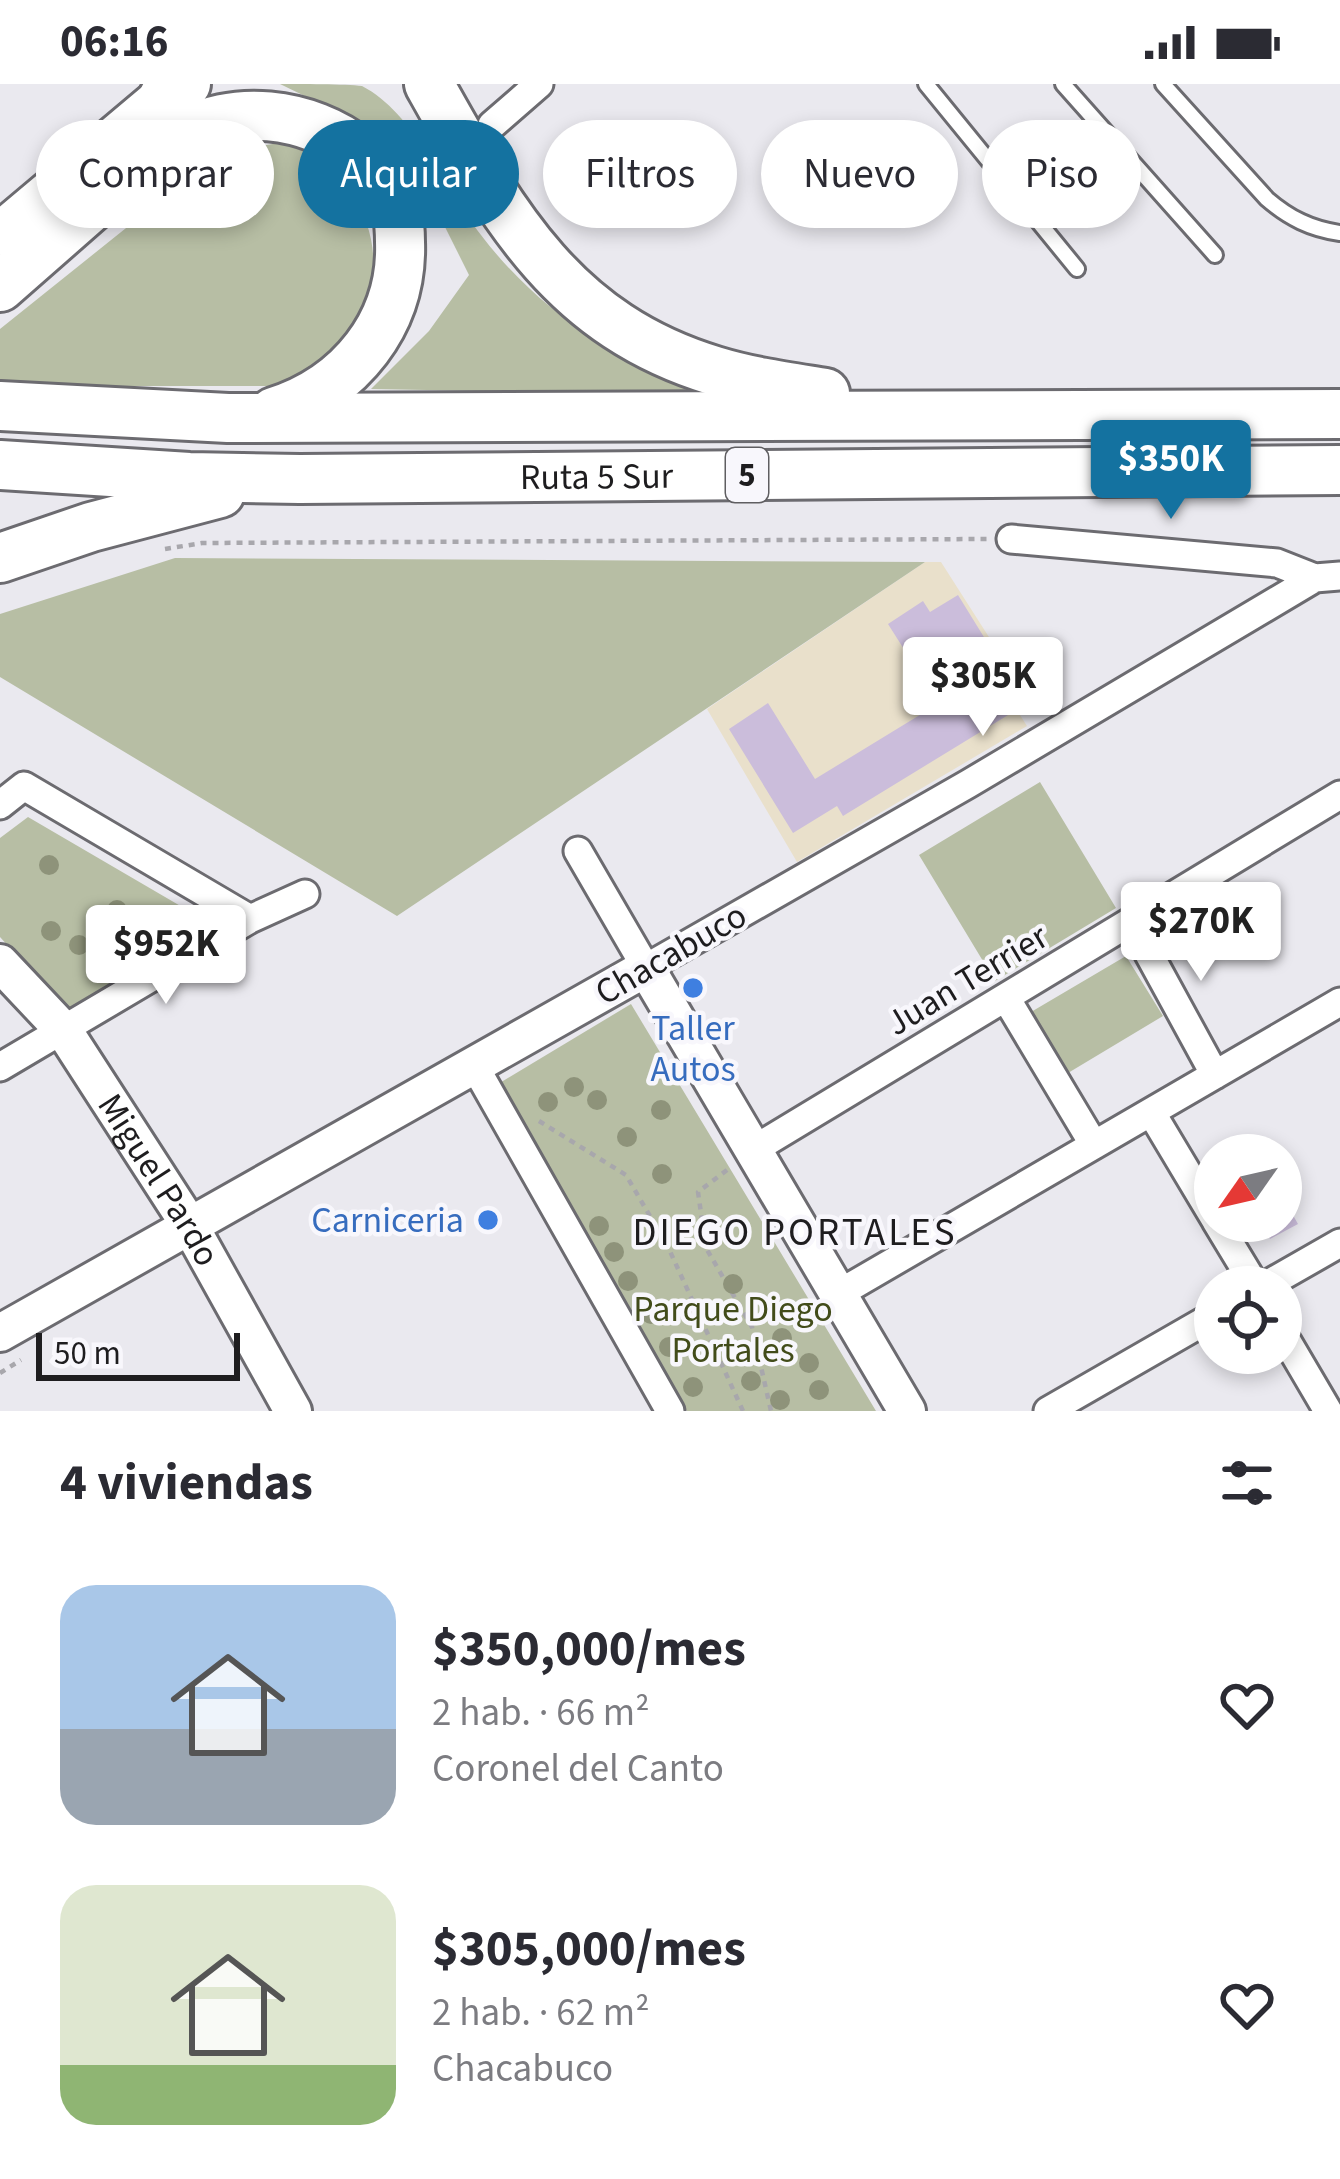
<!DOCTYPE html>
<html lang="es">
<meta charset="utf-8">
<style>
body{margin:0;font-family:"Source Sans 3",sans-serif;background:#f2f2f3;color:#2b2b33;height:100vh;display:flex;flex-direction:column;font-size:45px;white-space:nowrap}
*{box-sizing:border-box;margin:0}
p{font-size:39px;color:#7c7c81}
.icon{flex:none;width:66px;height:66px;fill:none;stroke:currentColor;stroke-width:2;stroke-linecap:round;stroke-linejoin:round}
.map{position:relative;height:1327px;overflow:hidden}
.panel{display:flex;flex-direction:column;background:#fff;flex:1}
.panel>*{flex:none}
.hud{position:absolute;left:36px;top:36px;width:1269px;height:108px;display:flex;gap:24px}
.needle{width:78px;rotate:236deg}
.controls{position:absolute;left:1194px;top:1050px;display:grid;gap:24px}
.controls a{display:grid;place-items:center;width:108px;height:108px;border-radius:50%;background:#fff;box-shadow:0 6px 18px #0003;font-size:60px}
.scale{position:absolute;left:36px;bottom:30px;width:204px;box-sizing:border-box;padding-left:12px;border:6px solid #1e1d1f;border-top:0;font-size:33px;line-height:42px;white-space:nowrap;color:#1e1d1f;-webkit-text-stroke:9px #f8f7fc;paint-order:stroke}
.price{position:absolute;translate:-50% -102px;padding:0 27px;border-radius:12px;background:#fff;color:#222;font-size:39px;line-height:78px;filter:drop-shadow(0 3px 6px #0008)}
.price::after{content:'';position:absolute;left:50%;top:72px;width:36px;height:27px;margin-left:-18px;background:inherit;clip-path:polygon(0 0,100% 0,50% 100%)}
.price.selected{background:#1472a0;color:#fff}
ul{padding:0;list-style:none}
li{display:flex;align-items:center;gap:36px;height:300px;padding:0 60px}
li span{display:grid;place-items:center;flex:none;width:336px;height:240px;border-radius:36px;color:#555}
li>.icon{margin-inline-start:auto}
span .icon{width:144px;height:144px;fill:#fffc;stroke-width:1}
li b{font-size:51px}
h2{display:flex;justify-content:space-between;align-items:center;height:144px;padding:0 60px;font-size:51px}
.pill{padding:0 42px;border-radius:54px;background:#fff;box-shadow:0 6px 18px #0003;font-size:42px;line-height:108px}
.pill.selected{background:#1472a0;color:#fff}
.status{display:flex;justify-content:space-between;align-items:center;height:84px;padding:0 60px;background:#fff;direction:ltr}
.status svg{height:33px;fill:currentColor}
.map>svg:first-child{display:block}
.education{fill:#e9e0cb}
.green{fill:#b7bea4}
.building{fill:#cbbddb}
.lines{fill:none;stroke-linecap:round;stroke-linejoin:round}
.service-casing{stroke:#6c6b70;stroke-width:20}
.minor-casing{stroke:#6c6b70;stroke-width:33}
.secondary-casing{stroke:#6c6b70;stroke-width:42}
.primary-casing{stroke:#6c6b70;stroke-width:48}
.motorway-casing{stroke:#6c6b70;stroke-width:54}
.path{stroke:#a8a7ac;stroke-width:4.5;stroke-dasharray:6 6;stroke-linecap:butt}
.service{stroke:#fff;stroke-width:14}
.minor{stroke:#fff;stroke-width:27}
.secondary{stroke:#fff;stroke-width:36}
.primary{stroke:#fff;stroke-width:42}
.motorway{stroke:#fff;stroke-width:48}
.tree{fill:#8e937a}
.shop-dot{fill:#3f7fe0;stroke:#f8f7fc;stroke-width:4.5}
.labels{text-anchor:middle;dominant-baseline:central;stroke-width:9;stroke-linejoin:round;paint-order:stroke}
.shield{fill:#f8f7fc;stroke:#5f5e61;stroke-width:3}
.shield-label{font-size:33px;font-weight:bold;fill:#1e1d1f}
.street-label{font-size:36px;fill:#1e1d1f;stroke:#f8f7fc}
.shop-label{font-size:36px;fill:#366cbe;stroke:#f8f7fc}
.park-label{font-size:36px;fill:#424c1a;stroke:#f8f7fc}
.neighbourhood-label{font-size:39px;letter-spacing:3px;fill:#1e1d1f;stroke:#f8f7fc}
</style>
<div class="status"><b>06:16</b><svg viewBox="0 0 49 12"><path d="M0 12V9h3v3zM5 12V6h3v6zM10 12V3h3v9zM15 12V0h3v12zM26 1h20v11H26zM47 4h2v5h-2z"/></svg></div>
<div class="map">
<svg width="1340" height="1327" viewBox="0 0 1340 1327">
<rect width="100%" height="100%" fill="#eae9ef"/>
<path class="education" d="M925 478H941L1010 586 997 595 1027 642 797 778 707 625Z"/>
<path class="green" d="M280 0C299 0 346 0 362 2 414 29 446 105 481 151 538 226 616 276 702 311L371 305 429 247 469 191 430 113 385 51Z
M285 58C410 111 400 264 271 302H0V245L181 100 235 66Z
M175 474 925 478 397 832 0 593V530Z
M1040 698 1116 824 995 897 919 771Z
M28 733 213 841 69 929 0 853V754Z
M1126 872 1163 932 1068 989 1031 928Z
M631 920 876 1327H687L498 1000Z"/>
<path class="building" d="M958 511 1003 584 991 592 1013 628 843 732 837 722 793 749 729 645 768 619 815 695 964 604 952 584 926 600 888 540 923 517 930 528Z
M1281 1110 1298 1140 1270 1155 1259 1137H1281Z"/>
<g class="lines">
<g class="service-casing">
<path id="service" d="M926 0 1077 185
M1063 0 1215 171
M1163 0 1267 115C1289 134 1311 145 1340 149"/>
</g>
<g class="minor-casing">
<path id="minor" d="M492 41 539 0
M1011 455 1277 479 1315 494
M0 721 24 702 250 835
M578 767 646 884 968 700 1315 494 1340 492
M1132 839 1215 991
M1006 914 1094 1061
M474 981 670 1327
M0 983 250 835 305 810
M1151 1028 1215 1135
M753 1066 1340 711
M1216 1137 1256 1203
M1263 1203 1340 1159
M838 1210 1340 918
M1281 1247 1328 1327
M1048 1327 1215 1231"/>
</g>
<g class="secondary-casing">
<g id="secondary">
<path id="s1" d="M0 879 64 947 190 1142 293 1327"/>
<path d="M0 1249 646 884 907 1327"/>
</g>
</g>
<g class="primary-casing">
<path id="primary" d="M0 150 164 12"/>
</g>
<g class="motorway-casing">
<g id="motorway">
<path d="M429 0C502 130 562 241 715 287 751 298 788 303 825 309"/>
<path d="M164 12 186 0"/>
<path d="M0 203 156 66C177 52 198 40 222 35 282 22 359 48 389 104 397 119 400 141 400 158 403 239 350 304 274 328"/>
<path d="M0 322 228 334 1340 330"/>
<path id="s2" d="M0 381 189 393 300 395 1340 386"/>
<path d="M0 474 91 443 220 409"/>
</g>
</g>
<path class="path" d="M165 465 202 459 987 455
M539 1037 626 1091 668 1163 743 1327
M727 1086 698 1108 706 1164 752 1243 771 1327
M0 1289 21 1276"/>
<use href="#service" class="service"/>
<use href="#minor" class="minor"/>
<use href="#secondary" class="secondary"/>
<use href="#primary" class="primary"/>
<use href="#motorway" class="motorway"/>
</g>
<g class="tree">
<circle cx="49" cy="781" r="10"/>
<circle cx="117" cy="826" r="10"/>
<circle cx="51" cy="847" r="10"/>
<circle cx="79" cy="861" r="10"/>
<circle cx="114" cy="866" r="10"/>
<circle cx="574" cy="1003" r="10"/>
<circle cx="597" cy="1016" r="10"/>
<circle cx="548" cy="1018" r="10"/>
<circle cx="661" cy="1026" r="10"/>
<circle cx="627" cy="1053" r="10"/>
<circle cx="662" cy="1090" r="10"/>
<circle cx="599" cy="1142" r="10"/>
<circle cx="614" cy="1168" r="10"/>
<circle cx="628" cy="1197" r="10"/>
<circle cx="733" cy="1200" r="10"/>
<circle cx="651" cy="1230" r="10"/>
<circle cx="782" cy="1254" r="10"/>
<circle cx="669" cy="1263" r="10"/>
<circle cx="809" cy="1279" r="10"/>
<circle cx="751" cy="1297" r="10"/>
<circle cx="693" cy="1303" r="10"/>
<circle cx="819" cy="1306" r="10"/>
<circle cx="780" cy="1316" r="10"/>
</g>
<g class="shop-dot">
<circle cx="693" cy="904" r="12"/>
<circle cx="488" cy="1136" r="12"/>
</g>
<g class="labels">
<rect class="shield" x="726" y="364" width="42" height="54" rx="9"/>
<g class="shield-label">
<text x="747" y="391">5</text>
</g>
<g class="street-label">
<text stroke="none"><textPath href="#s2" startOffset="597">Ruta 5 Sur</textPath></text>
<text transform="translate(671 870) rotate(-30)">Chacabuco</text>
<text transform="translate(967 896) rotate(-31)">Juan Terrier</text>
<text stroke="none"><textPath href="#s1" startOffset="270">Miguel Pardo</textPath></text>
</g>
<g class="shop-label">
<text x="693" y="944">Taller<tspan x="693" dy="41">Autos</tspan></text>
<text x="464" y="1136" text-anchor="end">Carniceria</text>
</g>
<g class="park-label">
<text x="733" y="1225">Parque Diego<tspan x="733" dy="41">Portales</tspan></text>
</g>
<g class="neighbourhood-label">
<text x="795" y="1149">DIEGO PORTALES</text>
</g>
</g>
</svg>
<div class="controls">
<a><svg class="needle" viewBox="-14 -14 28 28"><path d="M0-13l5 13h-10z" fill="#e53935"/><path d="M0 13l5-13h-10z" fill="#7c7c81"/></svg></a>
<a><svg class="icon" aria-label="locate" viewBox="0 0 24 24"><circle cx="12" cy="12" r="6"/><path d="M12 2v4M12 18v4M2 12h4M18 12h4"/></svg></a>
</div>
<div class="scale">50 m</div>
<b class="price selected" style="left:1171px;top:438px">$350K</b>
<b class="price" style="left:983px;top:655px">$305K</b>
<b class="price" style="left:1201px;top:900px">$270K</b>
<b class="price" style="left:166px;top:923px">$952K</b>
<div class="hud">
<a class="pill">Comprar</a>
<a class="pill selected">Alquilar</a>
<a class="pill">Filtros</a>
<a class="pill">Nuevo</a>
<a class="pill">Piso</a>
</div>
</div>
<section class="panel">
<h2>4 viviendas<svg class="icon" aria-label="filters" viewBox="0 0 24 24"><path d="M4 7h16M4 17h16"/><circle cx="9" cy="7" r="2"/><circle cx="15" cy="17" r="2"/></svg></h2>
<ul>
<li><span style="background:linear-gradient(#a9c7e8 60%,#9aa5b1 0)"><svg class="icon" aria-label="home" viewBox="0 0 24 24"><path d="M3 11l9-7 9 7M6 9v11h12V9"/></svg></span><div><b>$350,000/mes</b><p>2 hab. · 66 m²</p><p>Coronel del Canto</p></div><svg class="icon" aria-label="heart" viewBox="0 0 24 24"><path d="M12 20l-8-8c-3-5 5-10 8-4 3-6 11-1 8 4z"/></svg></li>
<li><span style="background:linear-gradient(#dfe7d0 75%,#8fb573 0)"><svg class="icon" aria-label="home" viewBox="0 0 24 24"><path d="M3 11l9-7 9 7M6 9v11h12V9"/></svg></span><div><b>$305,000/mes</b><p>2 hab. · 62 m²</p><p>Chacabuco</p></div><svg class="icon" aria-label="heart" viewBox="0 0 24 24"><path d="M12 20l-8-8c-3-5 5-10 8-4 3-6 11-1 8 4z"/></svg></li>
</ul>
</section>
